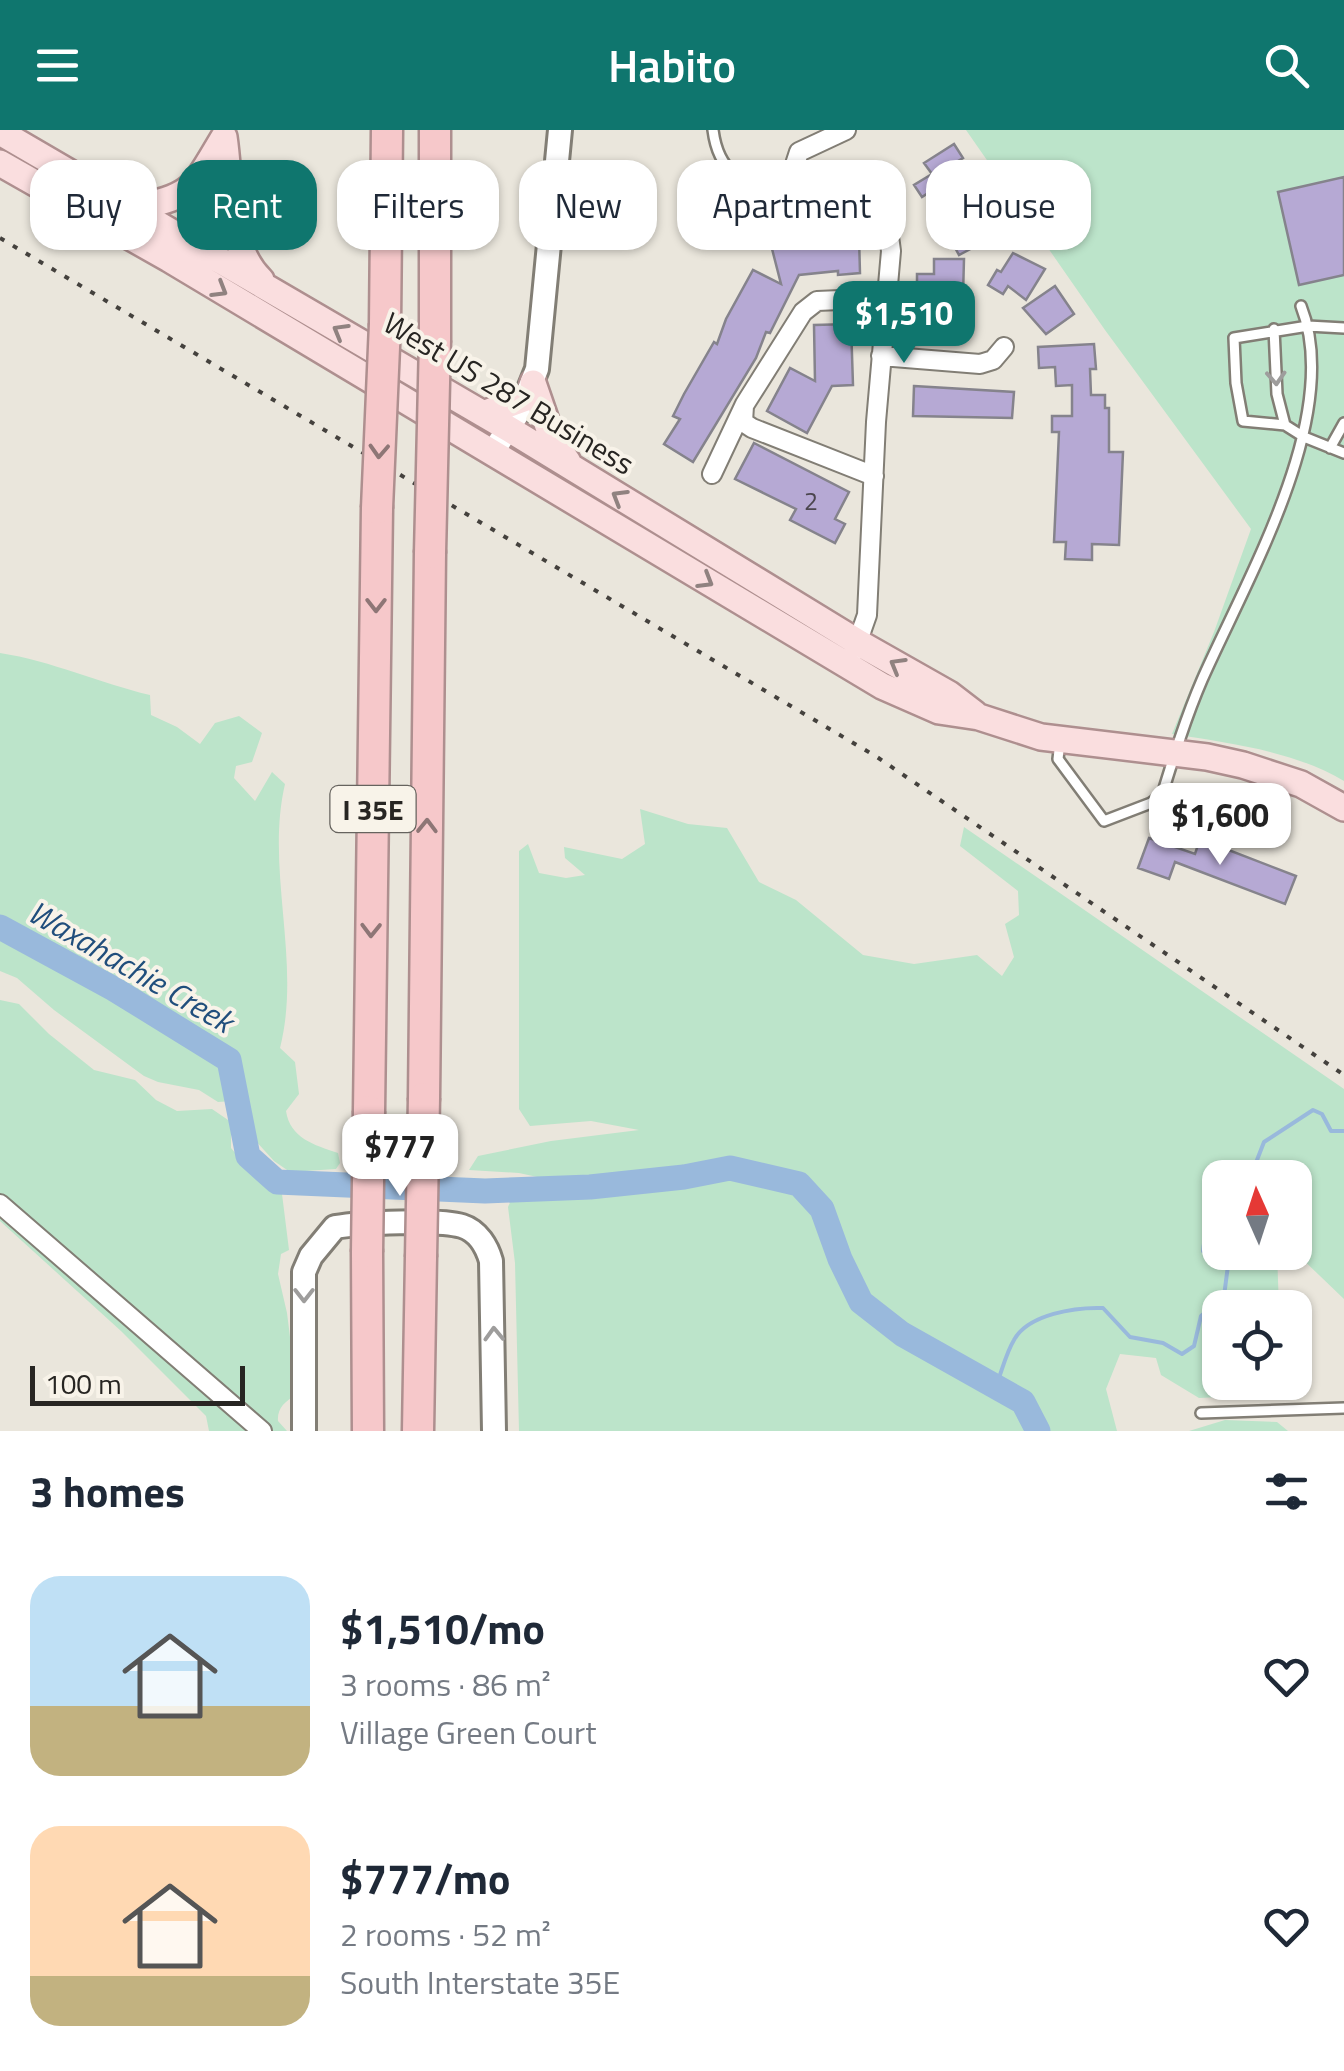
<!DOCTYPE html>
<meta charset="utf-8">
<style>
body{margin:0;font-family:"Titillium Web",sans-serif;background:#f6f6f7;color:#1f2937;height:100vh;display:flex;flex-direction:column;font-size:38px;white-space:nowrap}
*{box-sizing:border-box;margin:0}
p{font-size:32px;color:#747a83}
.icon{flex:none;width:55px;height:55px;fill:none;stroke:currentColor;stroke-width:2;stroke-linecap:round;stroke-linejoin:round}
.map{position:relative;height:1301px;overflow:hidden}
.side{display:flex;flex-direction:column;background:#fff;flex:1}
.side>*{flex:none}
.top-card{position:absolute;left:30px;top:30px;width:1285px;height:90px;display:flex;gap:20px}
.needle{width:65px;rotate:357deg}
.controls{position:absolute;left:1202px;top:1030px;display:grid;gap:20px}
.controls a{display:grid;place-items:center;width:110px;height:110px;border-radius:20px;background:#fff;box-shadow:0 2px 8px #0004;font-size:50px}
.scale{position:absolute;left:30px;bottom:25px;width:215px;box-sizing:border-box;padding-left:10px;border:5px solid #272522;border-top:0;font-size:28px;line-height:35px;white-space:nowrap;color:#272522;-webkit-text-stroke:8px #f8f3e9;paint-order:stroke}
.price{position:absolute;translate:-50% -85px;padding:0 22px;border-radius:20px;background:#fff;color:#222;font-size:32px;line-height:65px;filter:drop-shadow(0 2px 5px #0008)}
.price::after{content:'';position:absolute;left:50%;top:60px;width:30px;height:22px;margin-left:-15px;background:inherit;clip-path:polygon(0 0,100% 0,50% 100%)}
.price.selected{background:#0f766e;color:#fff}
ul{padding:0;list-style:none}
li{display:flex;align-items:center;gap:30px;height:250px;padding:0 30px}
li span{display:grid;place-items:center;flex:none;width:280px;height:200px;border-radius:30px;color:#555}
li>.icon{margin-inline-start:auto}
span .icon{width:120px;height:120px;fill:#fffc;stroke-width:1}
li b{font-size:42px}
h2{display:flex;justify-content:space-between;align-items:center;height:120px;padding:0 30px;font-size:42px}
.pill{padding:0 35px;border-radius:30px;background:#fff;box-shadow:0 2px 8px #0004;font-size:35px;line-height:90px}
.pill.selected{background:#0f766e;color:#fff}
header{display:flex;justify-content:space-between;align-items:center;height:130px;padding:0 30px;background:#0f766e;color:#fff;font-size:45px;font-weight:600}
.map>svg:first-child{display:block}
.green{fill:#bce4ca}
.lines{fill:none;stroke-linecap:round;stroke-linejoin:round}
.stream{stroke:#99b9dc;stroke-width:4}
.river{stroke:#99b9dc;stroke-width:25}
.building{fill:#b6a9d4;stroke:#85838c;stroke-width:2.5}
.lane-casing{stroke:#827e75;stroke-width:14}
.street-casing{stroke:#827e75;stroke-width:22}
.secondary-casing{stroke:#827e75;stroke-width:28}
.primary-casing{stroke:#ae8f8f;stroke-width:30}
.highway-casing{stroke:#ae8f8f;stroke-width:35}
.lane{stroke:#fff;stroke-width:9}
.street{stroke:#fff;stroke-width:18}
.secondary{stroke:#fff;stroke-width:22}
.primary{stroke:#fadedf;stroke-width:25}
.highway{stroke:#f6c8ca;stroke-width:30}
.rail{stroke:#44413d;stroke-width:4;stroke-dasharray:5 10;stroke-linecap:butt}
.highway-bridge-casing{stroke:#ae8f8f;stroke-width:35;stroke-linecap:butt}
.highway-bridge{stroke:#f6c8ca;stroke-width:30}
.oneway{stroke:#908280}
.oneway2{stroke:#9e9d9c}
.oneway3{stroke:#8e7676}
.labels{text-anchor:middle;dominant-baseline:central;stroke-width:8;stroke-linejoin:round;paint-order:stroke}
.number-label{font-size:25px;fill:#4b464e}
.shield{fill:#f8f3e9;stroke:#66635e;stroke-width:2.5}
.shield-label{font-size:28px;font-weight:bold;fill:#272522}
.street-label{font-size:30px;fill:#272522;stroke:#f8f3e9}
.water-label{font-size:32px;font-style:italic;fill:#204e7c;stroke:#f8f3e9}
</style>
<header><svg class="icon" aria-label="menu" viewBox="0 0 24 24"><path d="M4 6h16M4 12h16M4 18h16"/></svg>Habito<svg class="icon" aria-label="search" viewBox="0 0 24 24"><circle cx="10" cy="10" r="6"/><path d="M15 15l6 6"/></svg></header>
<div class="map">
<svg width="1344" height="1301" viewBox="0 0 1344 1301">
<rect width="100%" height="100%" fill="#eae6dc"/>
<path class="green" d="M966 0H1344V651C1294 621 1229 613 1172 604L1214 502 1251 399 1105 200Z
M0 523C52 531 99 553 150 565L151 585 177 597 200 614 215 593 239 586 262 603 252 632 236 636 234 648 255 671 272 642 285 654C265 740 302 831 280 918L295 932 299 964 286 981C290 1008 314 1015 338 1023L340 1033 336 1039 290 1042 274 1031 253 1008 245 991 246 970 218 972 199 960 158 952 144 946 54 880 17 848 0 841Z
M640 679 688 694 727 698 759 752 796 770 863 825 914 834 977 825 1002 846 1014 827 1005 794 1019 785 1018 761 960 716 964 697 1344 959V1169L1295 1122V1048H1220V1122L1277 1123 1279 1177 1220 1178V1252L1286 1253 1285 1264 1199 1268 1161 1245 1156 1228 1120 1224 1106 1259 1117 1301H519L515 1133 508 1077 513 1066H622L664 1051 610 1047 560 1052 519 1043 469 1040 478 1026 551 1011 639 1000 591 991 530 996 519 979V721L528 714 539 743 566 748 585 745 565 728 564 717 622 729 645 714Z
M0 870 19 874 49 904 94 940 135 950 156 970 177 981 212 979 231 992V1018L263 1055 282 1064 289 1120 281 1124 278 1144 287 1183 296 1255 295 1265C285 1272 277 1278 278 1291L287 1301H209L206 1286 121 1201 0 1091Z
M1225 1290 1277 1292 1288 1301H1189Z"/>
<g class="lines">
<path class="stream" d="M1250 1048 1264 1012 1313 980 1322 984 1331 1001H1344
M996 1256C1002 1241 1006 1223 1014 1210 1028 1184 1076 1177 1103 1178L1130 1207 1163 1213 1182 1224 1194 1216 1201 1186 1224 1166 1229 1128 1203 1121 1208 1083 1220 1074"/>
<path class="river" d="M0 797 114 859 229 930 248 1026 277 1052 485 1061 590 1057 684 1047 730 1038 799 1054 822 1079 840 1129 861 1172 902 1204 1023 1272 1038 1301"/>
</g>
<path class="building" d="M954 14 963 28 950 36 956 46 952 48 964 67 985 56 1008 99 959 125 945 99 960 90 947 65 939 56 922 67 914 55 932 44 924 33Z
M1344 47V145L1299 155 1278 62Z
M828 101 829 108 859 107 860 143 838 145V141L799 145 770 203 766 202 756 228 693 332 664 314 680 289 673 286 684 264 714 212 717 214 726 189 753 140 781 154 770 111Z
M1013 123 1045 139 1026 170 1008 156 1003 164 988 155 997 140 1001 142Z
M934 129H964L963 166H948V208H912L911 173H917V144H934Z
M1055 156 1074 184 1046 204 1023 178Z
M851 194 853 255 832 256 807 303 767 281 790 238 815 251 814 195Z
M1094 214 1096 239H1090L1091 265H1105V278H1109V322H1123L1119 415 1092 414V430L1065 429 1066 412H1054L1059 302H1052V286H1072V255L1056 256 1055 237 1039 238 1038 217Z
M914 256 1014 262 1012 288 913 286Z
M754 313 849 362 835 389 845 394 835 413 790 390 796 379 735 349Z
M1149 708 1195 724 1200 709 1296 746 1285 774 1175 732 1169 749 1138 738Z"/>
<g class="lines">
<g class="lane-casing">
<path id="lane" d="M713 0C719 48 747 53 787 67
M1344 198 1308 196 1234 208 1236 253 1243 291 1285 295 1304 307 1344 323
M1274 199 1277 264 1285 295
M1330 318 1344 293
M1060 612 1058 629 1104 691 1151 673 1162 665C1174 626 1186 587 1202 550 1246 450 1344 285 1301 176
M1201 1283 1344 1278"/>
</g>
<g class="street-casing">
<path id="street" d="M846 0 799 22 787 59 791 71 875 83 888 99 891 121 876 292 867 485 854 522
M881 226 980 234 993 230 1004 217
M744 276 743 292 752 298 874 346
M712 344 745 274 803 182 817 171 887 168
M0 1074 262 1301"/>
</g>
<g class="secondary-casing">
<path id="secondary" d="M173 122 207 69 223 22
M492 323 521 279 537 239 560 0
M304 1301V1142L311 1126 335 1097C359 1093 440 1089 462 1096 478 1101 487 1117 491 1131L494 1301"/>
</g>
<g class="primary-casing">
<path id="primary" d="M0 2 509 299 859 513 949 564 975 584
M224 7C231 53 226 116 261 150
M0 33 169 129 882 556 939 581 979 587 1041 607 1207 627 1243 635 1301 654 1344 678
M133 78C194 66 192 60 224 7
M533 253 553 311 568 332
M483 284 526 268"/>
</g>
<g class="highway-casing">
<path id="highway" d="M385 194 387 0
M435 210V0
M424 968 430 423
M369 981 377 378
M367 1122 368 1301
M418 1301 421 1127"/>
</g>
<use href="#lane" class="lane"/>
<use href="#street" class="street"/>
<use href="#secondary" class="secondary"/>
<use href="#primary" class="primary"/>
<use href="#highway" class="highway"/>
<path class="rail" d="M0 108 877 627 1344 945"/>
<g class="highway-bridge-casing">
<path id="highway-bridge" d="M377 378 385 194
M430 423 435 210
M367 1122 369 981
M421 1127 424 968"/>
</g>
<use href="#highway-bridge" class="highway-bridge"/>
</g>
<defs><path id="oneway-chevron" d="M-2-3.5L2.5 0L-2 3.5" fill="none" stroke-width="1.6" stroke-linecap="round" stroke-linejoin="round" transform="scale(2.5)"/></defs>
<g class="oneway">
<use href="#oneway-chevron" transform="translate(220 160) rotate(31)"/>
<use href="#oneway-chevron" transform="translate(340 201) rotate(-150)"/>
<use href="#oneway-chevron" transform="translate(619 367) rotate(-149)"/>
<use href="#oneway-chevron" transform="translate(706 451) rotate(31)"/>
<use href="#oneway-chevron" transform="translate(897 535) rotate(-150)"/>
</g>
<g class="oneway2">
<use href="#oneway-chevron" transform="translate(1276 248) rotate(87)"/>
<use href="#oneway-chevron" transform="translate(304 1165) rotate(90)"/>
<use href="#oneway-chevron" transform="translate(494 1204) rotate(-92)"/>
</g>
<g class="oneway3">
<use href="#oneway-chevron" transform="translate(379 321) rotate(93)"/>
<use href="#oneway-chevron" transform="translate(376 475) rotate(90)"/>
<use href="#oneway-chevron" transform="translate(427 696) rotate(-89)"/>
<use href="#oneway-chevron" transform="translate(371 800) rotate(91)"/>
</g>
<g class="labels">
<g class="number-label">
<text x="811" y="371">2</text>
</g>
<rect class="shield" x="330.5" y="656" width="85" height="46" rx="8"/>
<g class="shield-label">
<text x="373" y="679">I 35E</text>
</g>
<g class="street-label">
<text transform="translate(509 263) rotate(31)">West US 287 Business</text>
</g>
<g class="water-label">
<text transform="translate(131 836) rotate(30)">Waxahachie Creek</text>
</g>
</g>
</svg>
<div class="controls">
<a><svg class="needle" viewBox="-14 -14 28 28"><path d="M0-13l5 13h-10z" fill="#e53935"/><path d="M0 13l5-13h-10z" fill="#747a83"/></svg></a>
<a><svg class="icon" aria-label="locate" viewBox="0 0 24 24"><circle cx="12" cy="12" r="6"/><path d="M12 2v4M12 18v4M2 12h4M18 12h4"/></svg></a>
</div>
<div class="scale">100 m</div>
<b class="price selected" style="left:904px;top:236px">$1,510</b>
<b class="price" style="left:1220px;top:738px">$1,600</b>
<b class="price" style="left:400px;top:1069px">$777</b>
<div class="top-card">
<a class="pill">Buy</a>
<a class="pill selected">Rent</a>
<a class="pill">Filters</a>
<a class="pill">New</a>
<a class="pill">Apartment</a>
<a class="pill">House</a>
</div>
</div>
<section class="side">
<h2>3 homes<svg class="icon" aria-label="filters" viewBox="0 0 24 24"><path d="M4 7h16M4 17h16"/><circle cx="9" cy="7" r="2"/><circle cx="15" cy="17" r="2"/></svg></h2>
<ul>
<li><span style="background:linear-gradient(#bfe0f5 65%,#c2b280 0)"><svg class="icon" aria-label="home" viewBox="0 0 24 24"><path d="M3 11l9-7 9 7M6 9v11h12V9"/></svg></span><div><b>$1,510/mo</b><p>3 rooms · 86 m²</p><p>Village Green Court</p></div><svg class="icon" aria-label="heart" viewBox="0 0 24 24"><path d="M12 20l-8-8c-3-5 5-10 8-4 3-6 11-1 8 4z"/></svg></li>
<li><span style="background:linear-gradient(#ffd9b3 75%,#c2b280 0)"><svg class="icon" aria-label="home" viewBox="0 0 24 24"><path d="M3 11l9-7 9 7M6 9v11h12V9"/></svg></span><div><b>$777/mo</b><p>2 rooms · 52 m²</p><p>South Interstate 35E</p></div><svg class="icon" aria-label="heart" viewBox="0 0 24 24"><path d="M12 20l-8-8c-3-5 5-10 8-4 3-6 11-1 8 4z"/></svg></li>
</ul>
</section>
